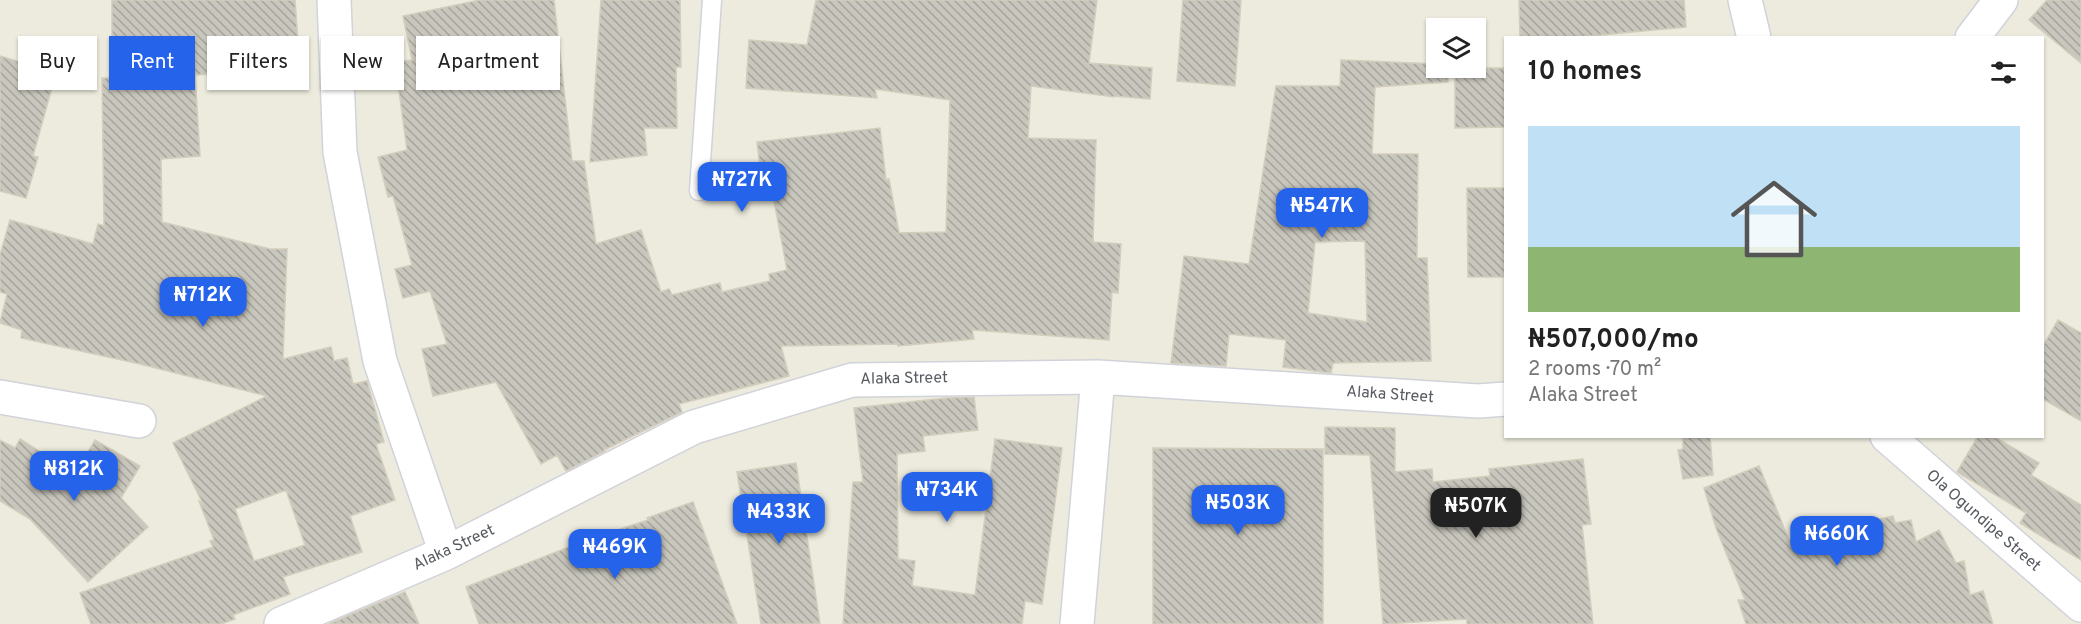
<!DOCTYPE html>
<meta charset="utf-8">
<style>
body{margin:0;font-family:Overpass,sans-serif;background:#f6f6f6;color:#222;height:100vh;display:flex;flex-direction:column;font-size:22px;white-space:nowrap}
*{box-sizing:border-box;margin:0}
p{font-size:20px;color:#767676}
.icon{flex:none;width:33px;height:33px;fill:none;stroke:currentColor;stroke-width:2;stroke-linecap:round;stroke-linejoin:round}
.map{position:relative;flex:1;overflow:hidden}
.details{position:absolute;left:1504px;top:36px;width:540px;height:402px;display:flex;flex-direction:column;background:#fff;border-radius:0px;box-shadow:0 2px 4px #0004}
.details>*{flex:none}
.top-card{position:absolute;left:18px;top:36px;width:570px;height:54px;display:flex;gap:12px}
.controls{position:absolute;left:1426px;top:18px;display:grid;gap:12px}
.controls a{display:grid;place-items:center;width:60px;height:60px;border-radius:0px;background:#fff;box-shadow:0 2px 4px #0004;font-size:30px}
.price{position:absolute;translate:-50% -51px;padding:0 14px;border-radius:12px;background:#2563eb;color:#fff;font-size:20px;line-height:39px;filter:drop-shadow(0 2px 3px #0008)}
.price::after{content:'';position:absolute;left:50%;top:36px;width:18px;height:14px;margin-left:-9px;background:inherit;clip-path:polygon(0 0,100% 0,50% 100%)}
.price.active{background:#222;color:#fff}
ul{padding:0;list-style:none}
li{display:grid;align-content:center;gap:12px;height:318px;padding:0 24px}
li+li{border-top:2px solid #e0e0e0}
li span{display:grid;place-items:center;height:186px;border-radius:0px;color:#555}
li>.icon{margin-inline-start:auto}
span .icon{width:108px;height:108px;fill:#fffc;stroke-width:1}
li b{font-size:26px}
h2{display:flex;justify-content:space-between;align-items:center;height:72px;padding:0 24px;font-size:26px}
.pill{padding:0 21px;border-radius:0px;background:#fff;box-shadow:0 2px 4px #0004;font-size:21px;line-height:54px}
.pill.active{background:#2563eb;color:#fff}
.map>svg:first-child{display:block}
.building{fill:url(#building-back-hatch);stroke:#d2cdbc;stroke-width:1.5;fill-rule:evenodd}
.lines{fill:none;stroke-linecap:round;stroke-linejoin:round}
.lane-casing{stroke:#d1d3da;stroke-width:21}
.street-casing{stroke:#d1d3da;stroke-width:36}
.lane{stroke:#fff;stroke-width:18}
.street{stroke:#fff;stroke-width:33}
.labels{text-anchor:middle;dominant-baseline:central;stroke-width:5;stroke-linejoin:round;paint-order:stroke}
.street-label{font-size:16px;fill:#575b61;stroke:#fff}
</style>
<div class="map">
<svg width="2081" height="624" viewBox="0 0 2081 624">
<defs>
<pattern id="building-back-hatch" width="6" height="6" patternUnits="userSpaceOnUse" patternTransform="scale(1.5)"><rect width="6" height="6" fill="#c9c7bd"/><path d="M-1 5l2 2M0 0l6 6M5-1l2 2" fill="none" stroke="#a6a59d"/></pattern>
</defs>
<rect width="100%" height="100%" fill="#edebdd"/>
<path class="building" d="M112 0H295L300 69 195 75 200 156 161 159 162 222 270 249H287L283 359 331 347 334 361 347 358 353 384 367 381 384 442 376 444 395 500 350 516 362 552 283 577 290 594 233 615 235 619 221 624H91L80 593 213 547 210 541 214 540 199 501 203 504 173 443 267 396 140 364 21 338 22 330 0 323 7 294 0 292V255L10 220 93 244 98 224 104 226 102 78H112ZM286 490 305 545 254 561 235 509Z
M480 0H554L572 161H584L596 244 641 230 661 292 669 289 672 295 720 283 722 292 770 281 769 274 787 270 771 185 762 186 757 142 880 128 886 180 889 179 899 233 946 232 950 100 875 89 877 98 746 88 749 40 807 45 816 0H1097L1089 63 1152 68 1150 99 1114 96V97L1031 86 1028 138 1096 140 1093 242 1121 244 1118 293 1112 292 1109 340 972 330 974 339 898 346V344L781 346 789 376 679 404 682 412 604 450 605 451 566 471 557 455 541 464 496 382 433 396 422 349 447 344 430 291 403 298 395 269 412 265 393 196 388 197 378 157 407 150 395 62 412 60 403 16Z
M601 0H680L681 67H676L677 128H644L647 155 590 162Z
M1183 0H1241L1235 86 1177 81Z
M1519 0H1684L1686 27 1569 38H1520Z
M2047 0H2081V63L2029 20Z
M0 56 56 73 33 156 38 157 26 198 0 191Z
M1341 60 1437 64V68H1448V82L1375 87 1372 154H1418L1417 258H1427L1431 361 1333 363 1331 373 1322 372 1283 367 1286 340 1229 334 1226 366 1171 363 1184 256 1249 264 1276 86H1340ZM1365 241 1367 322 1308 313 1315 242Z
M1455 68H1506V127L1455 128Z
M1467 188H1506V277H1468Z
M2058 320 2081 333V421L2043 399V346Z
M974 397 978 430 923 436 925 451 897 454 898 559 915 561 912 586 975 595 995 439 1062 448 1042 604 1025 601 1022 624H843L853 482H863L854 408 946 398Z
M1325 427 1395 428V472L1432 469 1433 482 1490 476 1489 469 1583 459 1591 524 1582 525 1593 624H1467V619L1383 624 1370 455 1325 454Z
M1683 436H1710L1713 475 1683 479 1678 450 1683 449Z
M1978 436H1993L2039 463 2031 475 2081 505V560L2020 523 2026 513 1957 472Z
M20 439 75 474 95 440 140 466 121 498 148 527 88 582 30 519 0 501V440L15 448Z
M1153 448 1323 449V624H1153Z
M796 463 820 624H761L737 472Z
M1759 466 1789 540 1893 516 1895 523 1911 520 1916 542 1939 530 1956 563 1964 561 1970 595 1983 591 1993 624H1746L1738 600H1745L1716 528 1704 488Z
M693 502 737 624H479L466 587 587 540 648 520 647 518Z
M405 592 419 624H329L354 613Z"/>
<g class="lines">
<g class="lane-casing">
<path id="lane" d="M699 191 712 0"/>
</g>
<g class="street-casing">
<path id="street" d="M334 0 340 152 380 361 446 553
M1745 0 1754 38
M1972 38 2001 0
M0 397 139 421
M1887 436 2081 605
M281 624 446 553 694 427 852 380 1098 377 1478 401 1506 399
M1077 624 1098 377"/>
</g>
<use href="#lane" class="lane"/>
<use href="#street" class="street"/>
</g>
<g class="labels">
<g class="street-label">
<text transform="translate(904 379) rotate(-1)">Alaka Street</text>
<text transform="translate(1390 395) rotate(4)">Alaka Street</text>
<text transform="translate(1983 521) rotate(41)">Ola Ogundipe Street</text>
<text transform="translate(454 548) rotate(-25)">Alaka Street</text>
</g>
</g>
</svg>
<div class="controls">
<a><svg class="icon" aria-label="layers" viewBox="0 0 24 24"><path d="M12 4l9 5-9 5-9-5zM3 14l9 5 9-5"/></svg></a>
</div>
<b class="price" style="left:742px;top:213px">₦727K</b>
<b class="price" style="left:1322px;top:239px">₦547K</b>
<b class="price" style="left:203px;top:328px">₦712K</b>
<b class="price" style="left:74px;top:502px">₦812K</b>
<b class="price" style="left:947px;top:523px">₦734K</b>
<b class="price" style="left:1238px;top:536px">₦503K</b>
<b class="price active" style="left:1476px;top:539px">₦507K</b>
<b class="price" style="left:779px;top:545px">₦433K</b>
<b class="price" style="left:1837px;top:567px">₦660K</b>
<b class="price" style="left:615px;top:580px">₦469K</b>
<div class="top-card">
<a class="pill">Buy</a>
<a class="pill active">Rent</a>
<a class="pill">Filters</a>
<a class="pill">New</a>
<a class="pill">Apartment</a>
</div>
<section class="details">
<h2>10 homes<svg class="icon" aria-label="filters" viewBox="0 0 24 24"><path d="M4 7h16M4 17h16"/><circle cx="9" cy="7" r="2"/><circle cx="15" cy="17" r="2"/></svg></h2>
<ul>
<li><span style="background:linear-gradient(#bfe0f5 65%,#8fb573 0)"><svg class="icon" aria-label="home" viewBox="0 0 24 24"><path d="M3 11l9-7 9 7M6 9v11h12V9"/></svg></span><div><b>₦507,000/mo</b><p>2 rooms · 70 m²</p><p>Alaka Street</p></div></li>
</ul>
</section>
</div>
